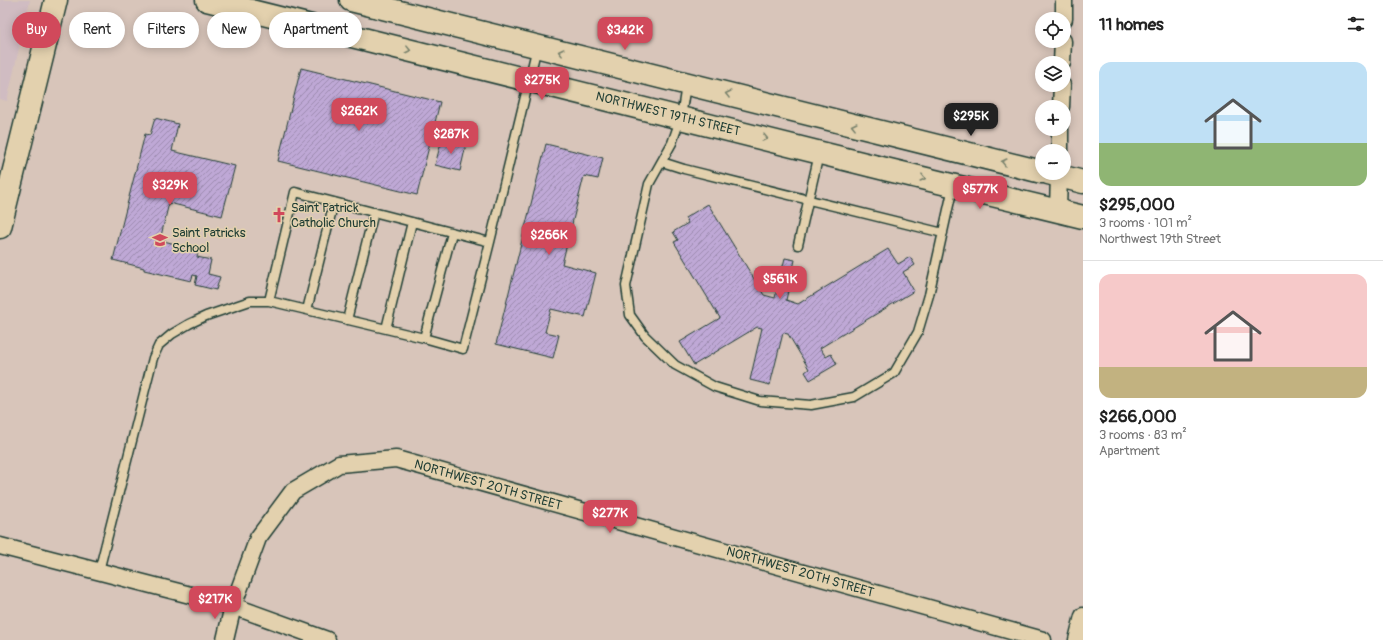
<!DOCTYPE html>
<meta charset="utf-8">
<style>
body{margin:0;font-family:Pangolin,sans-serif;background:#f6f6f6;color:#222;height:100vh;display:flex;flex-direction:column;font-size:15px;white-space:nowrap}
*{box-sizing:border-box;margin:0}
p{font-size:13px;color:#767676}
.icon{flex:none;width:22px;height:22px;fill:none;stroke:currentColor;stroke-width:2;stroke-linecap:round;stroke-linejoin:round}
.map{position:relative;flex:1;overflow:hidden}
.sheet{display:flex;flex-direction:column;background:#fff;width:300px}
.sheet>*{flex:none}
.top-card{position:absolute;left:12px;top:12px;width:380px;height:36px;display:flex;gap:8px}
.controls{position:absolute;left:1035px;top:12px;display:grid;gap:8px}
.controls a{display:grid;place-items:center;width:36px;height:36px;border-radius:50%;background:#fff;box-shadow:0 2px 10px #0003;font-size:20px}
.price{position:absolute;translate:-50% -34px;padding:0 9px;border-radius:8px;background:#d1495b;color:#fff;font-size:13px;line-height:26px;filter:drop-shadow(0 1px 2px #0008)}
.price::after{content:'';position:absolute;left:50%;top:24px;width:12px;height:9px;margin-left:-6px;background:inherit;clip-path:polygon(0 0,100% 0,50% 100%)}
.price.current{background:#222;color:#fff}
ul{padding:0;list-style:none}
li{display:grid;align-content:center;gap:8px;height:212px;padding:0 16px}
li+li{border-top:1px solid #e0e0e0}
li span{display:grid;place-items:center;height:124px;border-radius:12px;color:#555}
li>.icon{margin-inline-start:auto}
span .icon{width:72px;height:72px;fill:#fffc;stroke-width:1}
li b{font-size:17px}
h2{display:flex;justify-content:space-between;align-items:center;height:48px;padding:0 16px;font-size:17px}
.tag{padding:0 14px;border-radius:18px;background:#fff;box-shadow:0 2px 10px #0003;font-size:14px;line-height:36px}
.tag.current{background:#d1495b;color:#fff}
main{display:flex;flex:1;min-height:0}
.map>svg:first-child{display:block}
.built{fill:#d0bcc2}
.building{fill:url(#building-hatch);stroke:#1f3d34}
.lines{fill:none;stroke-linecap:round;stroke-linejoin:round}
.lane-casing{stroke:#1f3d34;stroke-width:11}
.street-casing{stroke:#1f3d34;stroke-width:19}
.secondary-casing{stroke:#1f3d34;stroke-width:25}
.lane{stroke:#e3d1ae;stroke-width:8}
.street{stroke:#e3d1ae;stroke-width:16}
.secondary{stroke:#e3d1ae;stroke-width:22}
.oneway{stroke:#77806b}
.labels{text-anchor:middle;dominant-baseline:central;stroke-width:3;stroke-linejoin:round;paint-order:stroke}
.street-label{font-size:13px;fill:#1f3d34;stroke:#e3d1ae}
.poi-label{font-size:13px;fill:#1f3d34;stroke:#e3d1ae;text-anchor:start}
</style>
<main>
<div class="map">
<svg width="1083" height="640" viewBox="0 0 1083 640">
<defs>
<pattern id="building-hatch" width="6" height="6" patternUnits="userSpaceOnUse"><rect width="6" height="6" fill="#bfa8d6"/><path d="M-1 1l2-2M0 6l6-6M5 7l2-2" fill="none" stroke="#9b8aae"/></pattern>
</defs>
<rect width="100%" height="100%" fill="#d8c5ba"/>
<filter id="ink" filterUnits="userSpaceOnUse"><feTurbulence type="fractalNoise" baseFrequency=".025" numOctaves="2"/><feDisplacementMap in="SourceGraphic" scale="8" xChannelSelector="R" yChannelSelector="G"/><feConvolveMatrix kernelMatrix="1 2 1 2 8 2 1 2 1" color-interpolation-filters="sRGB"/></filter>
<g filter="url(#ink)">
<path class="built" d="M0 0H30L7 101 0 99Z"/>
<path class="building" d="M301 68 440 102 417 195 278 161Z
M155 118 178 124 172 151 235 166 222 216 169 203 160 240 198 250 197 257 211 260 208 274 220 277 216 290 195 285 197 276 193 275 191 281 144 270V268L113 260 145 134 150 135Z
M442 139 466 145 460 171 435 165Z
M546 144 603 158 598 179 584 176 562 264 596 273 585 317 551 309 545 332 559 335 553 358 496 344Z
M708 204 764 295 775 298 785 258 795 260 786 300 798 304 888 249 898 264 910 257 915 265 903 272 914 291 820 348 826 357 831 354 837 364 810 380 805 372 809 369 788 334 783 333 770 385 750 380 762 328 757 327 694 365 680 342 720 318 674 242 678 240 673 232 688 223 685 218Z"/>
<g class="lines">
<g class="lane-casing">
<path id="lane" d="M686 85 681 117 672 143 649 184 626 286 630 315 645 336 675 365 715 387 760 401 811 405 854 397 894 373 918 332 929 295 953 187
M662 162 684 169 943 233
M798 245 819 154
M269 301 295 192 490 242
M307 310 334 202
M347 320 374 212
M386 329 412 222
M424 338 452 233
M99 571 153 358 159 345 172 334 189 324 206 316 250 301H269L424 338 463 349 490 242 537 47"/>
</g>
<g class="street-casing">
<path id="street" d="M1064 19V0
M1062 63 1063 41
M1061 107 1062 85
M1060 151V129
M1058 211 1059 173
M0 546 233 606 327 640
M225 640 233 606 258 538 293 491 339 464 396 459 1043 640
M1077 640 1083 616"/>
</g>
<g class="secondary-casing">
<path id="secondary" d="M207 0 885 169 1083 217
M351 0 1042 172
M1048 173 1083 182
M0 227 56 0"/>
</g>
<use href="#lane" class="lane"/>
<use href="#street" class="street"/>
<use href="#secondary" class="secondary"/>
</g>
<defs><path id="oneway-chevron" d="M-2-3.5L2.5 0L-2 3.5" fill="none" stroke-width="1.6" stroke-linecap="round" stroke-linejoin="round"/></defs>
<g class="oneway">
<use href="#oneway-chevron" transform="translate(408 50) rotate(14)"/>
<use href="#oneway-chevron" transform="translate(561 52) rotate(-166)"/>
<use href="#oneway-chevron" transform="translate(728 94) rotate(-166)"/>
<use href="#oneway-chevron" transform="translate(854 126) rotate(-166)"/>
<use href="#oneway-chevron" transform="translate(765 138) rotate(14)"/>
<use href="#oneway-chevron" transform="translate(1004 162) rotate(-166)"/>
<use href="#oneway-chevron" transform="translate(923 178) rotate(14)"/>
</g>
</g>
<defs>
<g id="church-bare" transform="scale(1.2)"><path d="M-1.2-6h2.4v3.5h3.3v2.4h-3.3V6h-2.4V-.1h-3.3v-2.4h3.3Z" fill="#d1495b" stroke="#e3d1ae" stroke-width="2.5" paint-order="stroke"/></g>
<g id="school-bare" transform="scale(1.2)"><path d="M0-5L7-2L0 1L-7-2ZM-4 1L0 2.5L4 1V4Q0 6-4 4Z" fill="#d1495b" stroke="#e3d1ae" stroke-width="2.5" paint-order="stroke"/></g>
</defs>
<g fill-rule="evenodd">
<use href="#church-bare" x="279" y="215"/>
<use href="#school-bare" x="160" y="240"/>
</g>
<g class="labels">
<g class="street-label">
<text transform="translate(668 114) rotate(14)">NORTHWEST 19TH STREET</text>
<text transform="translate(488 485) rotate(16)">NORTHWEST 20TH STREET</text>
<text transform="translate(800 572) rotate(16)">NORTHWEST 20TH STREET</text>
</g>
<g class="poi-label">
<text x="291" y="208">Saint Patrick<tspan x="291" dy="15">Catholic Church</tspan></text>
<text x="172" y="233">Saint Patricks<tspan x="172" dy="15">School</tspan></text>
</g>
</g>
</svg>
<div class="controls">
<a><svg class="icon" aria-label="locate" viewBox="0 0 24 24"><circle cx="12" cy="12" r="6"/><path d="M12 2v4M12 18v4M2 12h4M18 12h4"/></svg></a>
<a><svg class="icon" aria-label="layers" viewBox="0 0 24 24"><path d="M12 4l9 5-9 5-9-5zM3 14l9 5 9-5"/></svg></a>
<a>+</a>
<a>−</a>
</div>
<b class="price" style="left:625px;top:51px">$342K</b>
<b class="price" style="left:542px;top:101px">$275K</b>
<b class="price" style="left:359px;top:132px">$262K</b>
<b class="price current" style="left:971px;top:137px">$295K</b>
<b class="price" style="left:451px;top:155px">$287K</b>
<b class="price" style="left:170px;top:206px">$329K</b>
<b class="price" style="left:980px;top:210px">$577K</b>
<b class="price" style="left:549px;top:256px">$266K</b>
<b class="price" style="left:780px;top:300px">$561K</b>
<b class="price" style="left:610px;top:534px">$277K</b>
<b class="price" style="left:215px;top:620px">$217K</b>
<div class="top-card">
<a class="tag current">Buy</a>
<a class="tag">Rent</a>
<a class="tag">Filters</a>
<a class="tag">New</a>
<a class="tag">Apartment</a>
</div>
</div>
<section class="sheet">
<h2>11 homes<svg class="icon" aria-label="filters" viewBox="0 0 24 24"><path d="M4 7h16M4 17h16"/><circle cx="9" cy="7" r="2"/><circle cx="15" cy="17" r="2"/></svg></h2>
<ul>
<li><span style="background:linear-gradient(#bfe0f5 65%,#8fb573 0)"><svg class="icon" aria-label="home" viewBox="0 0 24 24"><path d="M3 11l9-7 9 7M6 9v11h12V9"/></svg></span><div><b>$295,000</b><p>3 rooms · 101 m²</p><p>Northwest 19th Street</p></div></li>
<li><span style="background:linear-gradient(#f6c9c9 75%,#c2b280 0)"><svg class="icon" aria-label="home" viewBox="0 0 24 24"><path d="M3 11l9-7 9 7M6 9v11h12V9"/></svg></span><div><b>$266,000</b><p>3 rooms · 83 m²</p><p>Apartment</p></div></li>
</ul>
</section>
</main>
